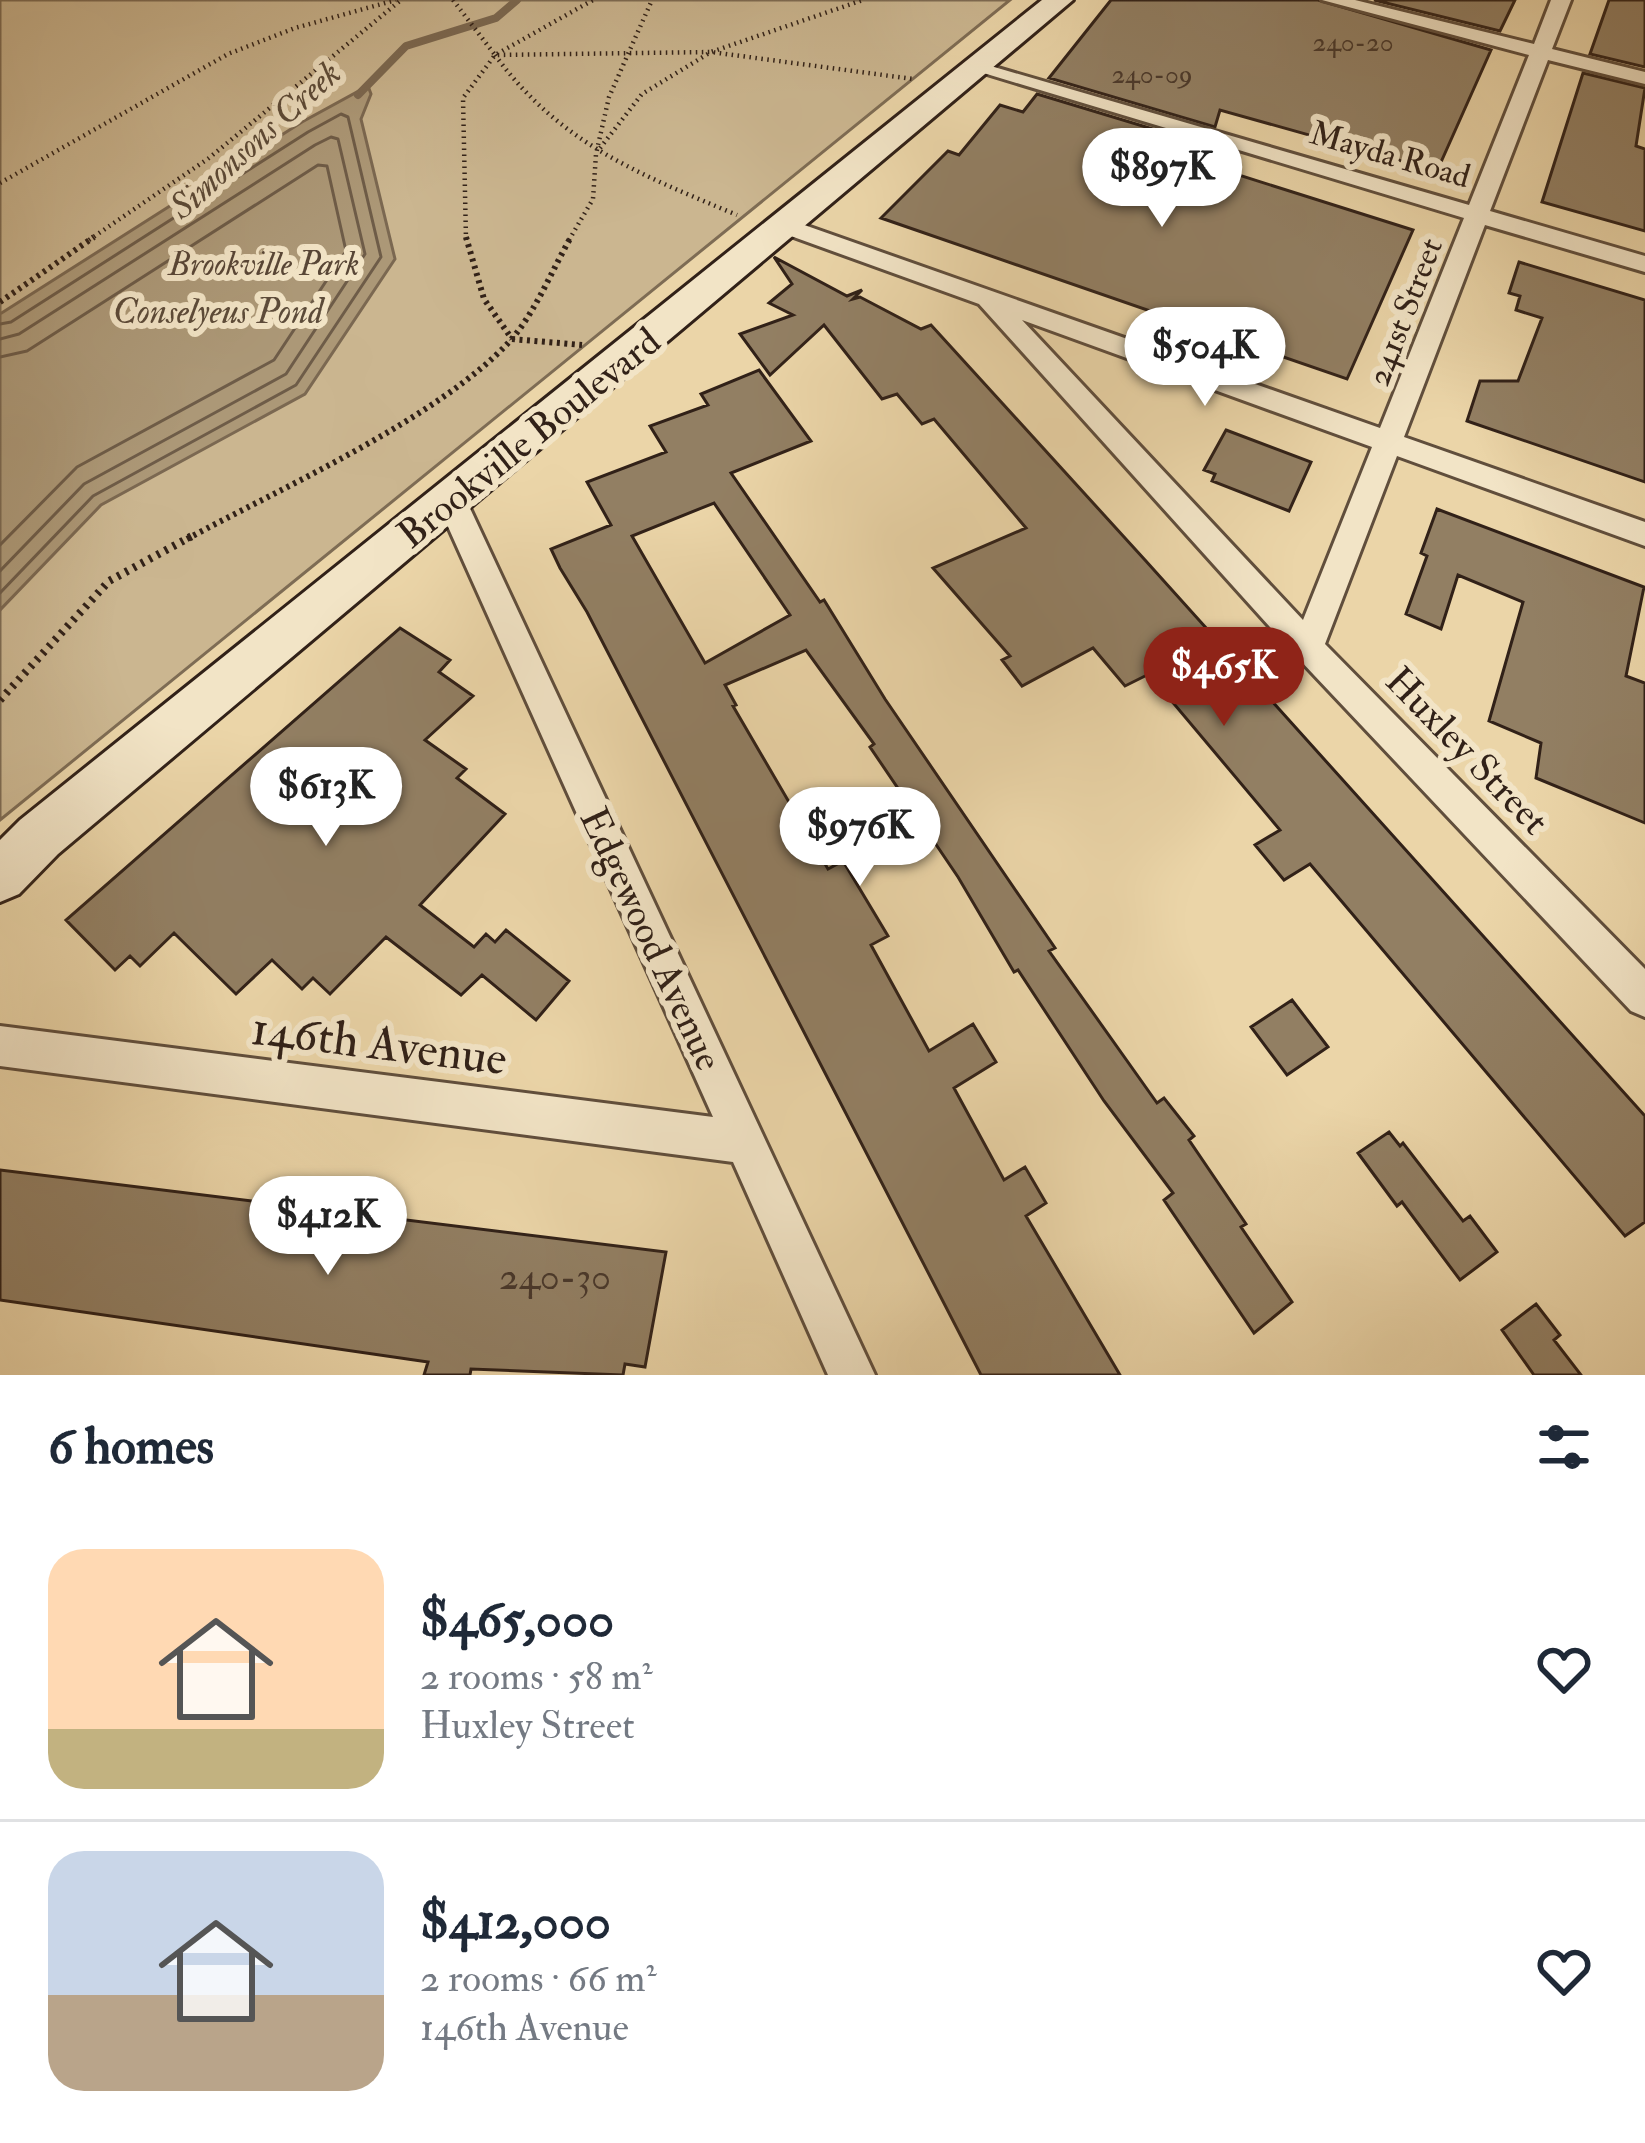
<!DOCTYPE html>
<meta charset="utf-8">
<style>
body{margin:0;font-family:"IM FELL Double Pica",serif;background:#f6f6f7;color:#1f2937;height:100vh;display:flex;flex-direction:column;font-size:45px;white-space:nowrap}
*{box-sizing:border-box;margin:0}
p{font-size:39px;color:#747a83}
.icon{flex:none;width:66px;height:66px;fill:none;stroke:currentColor;stroke-width:2;stroke-linecap:round;stroke-linejoin:round}
.map{position:relative;height:1375px;overflow:hidden}
.sheet{display:flex;flex-direction:column;background:#fff;flex:1}
.sheet>*{flex:none}
.price{position:absolute;translate:-50% -102px;padding:0 27px;border-radius:42px;background:#fff;color:#222;font-size:39px;line-height:78px;filter:drop-shadow(0 3px 6px #0008)}
.price::after{content:'';position:absolute;left:50%;top:72px;width:36px;height:27px;margin-left:-18px;background:inherit;clip-path:polygon(0 0,100% 0,50% 100%)}
.price.selected{background:#8f2418;color:#fff}
ul{padding:0;list-style:none}
li{display:flex;align-items:center;gap:36px;height:300px;padding:0 48px}
li+li{border-top:3px solid #e0e1e3}
li span{display:grid;place-items:center;flex:none;width:336px;height:240px;border-radius:36px;color:#555}
li>.icon{margin-inline-start:auto}
span .icon{width:144px;height:144px;fill:#fffc;stroke-width:1}
li b{font-size:51px}
h2{display:flex;justify-content:space-between;align-items:center;height:144px;padding:0 48px;font-size:51px}
.map>svg:first-child{display:block}
.green{fill:#cbb690;stroke:#7e6c54;stroke-width:3}
.water{fill:#ac9877;stroke:#7b6851;stroke-width:3}
.lines{fill:none;stroke-linecap:round;stroke-linejoin:round}
.shore{stroke:#6e5c48;stroke-width:3}
.stream{stroke:#7b6851;stroke-width:8}
.building{fill:#927f63;stroke:#312118;stroke-width:3;fill-rule:evenodd}
.street-casing{stroke:#604e3c;stroke-width:6}
.secondary-casing{stroke:#312118;stroke-width:6}
.path-far2{stroke:#312118;stroke-width:4.5;stroke-dasharray:1.5 4.5;stroke-linecap:butt}
.path-far1{stroke:#312118;stroke-width:6;stroke-dasharray:3 4.5;stroke-linecap:butt}
.path{stroke:#312118;stroke-width:8;stroke-dasharray:3 6;stroke-linecap:butt}
.street{fill:#f2e4c6;fill-rule:evenodd}
.secondary{fill:#f2e4c6;fill-rule:evenodd}
.labels{text-anchor:middle;dominant-baseline:central;stroke-width:12;stroke-linejoin:round;paint-order:stroke}
.far-number-label{font-size:27px;fill:#49382b}
.far-street-label{font-size:33px;fill:#312118;stroke:#f2e4c6}
.far-park-label{font-size:33px;font-style:italic;fill:#584636;stroke:#f2e4c6}
.far-water-label{font-size:36px;font-style:italic;fill:#5c4b39;stroke:#f2e4c6}
.street-label{font-size:39px;fill:#312118;stroke:#f2e4c6}
.near-number-label{font-size:39px;fill:#49382b}
.near-street-label{font-size:48px;fill:#312118;stroke:#f2e4c6}
</style>
<div class="map">
<svg width="1645" height="1375" viewBox="0 0 1645 1375">
<rect width="100%" height="100%" fill="#ebd5a8"/>
<filter id="stains"><feTurbulence type="fractalNoise" baseFrequency=".00167" numOctaves="4"/><feColorMatrix values="0 0 0 0 .2 0 0 0 0 .09 0 0 0 0 .02 0 0 0 .5 -.17"/></filter>
<radialGradient id="worn" r=".72"><stop offset=".6" stop-color="#630" stop-opacity="0"/><stop offset="1" stop-color="#630" stop-opacity=".3"/></radialGradient>
<path class="green" d="M0 0H1010L0 820Z"/>
<path class="water" d="M368 86 371 94 361 119 395 259 305 394 101 505 0 610V314L302 122Z"/>
<g class="lines">
<path class="shore" d="M0 324 11 322 308 132 341 114 348 117 381 257 296 385 93 496 0 593
M0 339 19 334 315 145 331 137 338 139 365 254 286 374 84 484 0 571
M0 357 27 351 318 165 327 166 346 251 274 360 77 467 0 545"/>
<path class="stream" d="M358 95 406 46 496 18 517 0"/>
</g>
<path class="building" d="M1111 0H1318L1491 50 1437 171 1220 110 1215 127 1049 78Z
M1374 0H1515L1500 31Z
M1609 0H1645V67L1590 54Z
M1583 73 1645 88 1636 146 1645 149V231L1542 202Z
M1037 94 1209 146 1204 164 1413 230 1347 379 881 218 948 151 959 155 1000 105 1023 112Z
M774 257 847 296 862 290 853 299 860 297 921 329 931 325 1145 560 1645 1116V1222L1625 1236 1310 864 1284 880 1255 845 1280 830 1149 674 1125 686 1093 648 1022 686 1002 660 1010 656 933 568 1026 528 934 419 922 424 897 394 882 399 824 325 770 375 740 334 793 315 769 303 792 284Z
M1519 262 1645 300V482L1467 421 1480 381H1518L1542 318 1516 310 1520 296 1509 293Z
M759 370 811 441 731 473 820 602 824 600 885 699 1055 948 1049 951 1157 1103 1164 1098 1194 1136 1189 1140 1246 1224 1241 1227 1292 1302 1254 1333 1164 1200 1173 1193 1104 1101 1018 970 1014 972 958 877 870 747 874 744 806 650 725 685 736 705 733 706 828 869 843 861 888 936 871 945 929 1051 973 1024 996 1062 954 1088 1004 1180 1025 1167 1046 1203 1026 1216 1120 1375H981L587 612 560 568 551 549 611 525 587 482 666 452 650 426 708 405 701 394ZM714 503 790 615 705 663 632 536Z
M1226 430 1311 462 1289 511 1212 481 1215 474 1204 470Z
M1437 509 1644 587 1626 676 1645 683V823L1536 778 1541 743 1489 721 1523 602 1458 575 1441 629 1406 614 1427 556 1421 553Z
M400 628 450 660 439 672 473 696 425 740 466 769 457 778 505 814 420 905 474 947 486 934 495 942 506 930 569 981 536 1020 482 975 461 995 386 937 330 994 313 978 302 989 272 960 236 994 174 933 140 966 130 956 115 970 66 920Z
M1292 1000 1328 1047 1287 1075 1251 1027Z
M1389 1132 1400 1146 1403 1143 1463 1221 1470 1216 1497 1252 1460 1280 1402 1202 1397 1206 1358 1153Z
M0 1170 666 1252 645 1367 625 1364 623 1375 471 1369 470 1375H424L428 1362 0 1300Z
M1536 1304 1560 1335 1554 1340 1581 1375H1534L1502 1330Z"/>
<g class="lines">
<g class="street-casing">
<path id="street" d="M1322 0H1355L1534 44 1551 0H1571L1552 49 1645 72V84L1548 60 1490 211 1645 256V272L1485 225 1404 437 1645 522V546L1397 456 1325 644 1645 969V1017L1631 1011 1297 657 979 304 777 231 773 226 777 221H793L1380 428 1464 218 967 68 984 64 1469 205 1529 55ZM1022 320 1372 447 1303 620Z
M452 491 462 494 467 502 875 1375H828L733 1162 0 1066V1026L713 1117 437 502 442 494Z"/>
</g>
<g class="secondary-casing">
<path id="secondary" d="M1042 0H1073L58 854 19 894 0 902V840L20 820Z"/>
</g>
<path class="path-far2" d="M453 0 495 55 711 52 913 79
M495 55C560 144 639 174 737 215
M600 148 642 94 711 52 863 0
M0 183 228 54 295 28 396 0
M89 240 209 158 401 0
M466 240 463 98 495 55 593 0
M569 240 593 199 596 154 609 97 652 0"/>
<path class="path-far1" d="M466 237 484 299 512 339
M0 302 94 237
M512 339 582 345
M187 539C281 488 439 418 510 341 535 313 552 270 571 237"/>
<path class="path" d="M0 700 109 581 192 536"/>
<use href="#street" class="street"/>
<use href="#secondary" class="secondary"/>
</g>
<g class="labels">
<g class="far-number-label">
<text x="1353" y="42">240-20</text>
<text x="1152" y="74">240-09</text>
</g>
<g class="far-street-label">
<text transform="translate(1390 155) rotate(16)">Mayda Road</text>
<text transform="translate(1405 312) rotate(-69)">241st Street</text>
</g>
<g class="far-park-label">
<text x="264" y="264">Brookville Park</text>
</g>
<g class="far-water-label">
<text transform="translate(255 140) rotate(-42)">Simonsons Creek</text>
<text x="218" y="311">Conselyeus Pond</text>
</g>
<g class="street-label">
<text transform="translate(529 438) rotate(-39)">Brookville Boulevard</text>
<text transform="translate(1467 751) rotate(46)">Huxley Street</text>
<text transform="translate(651 939) rotate(65)">Edgewood Avenue</text>
</g>
<g class="near-number-label">
<text x="555" y="1276">240-30</text>
</g>
<g class="near-street-label">
<text transform="translate(379 1044) rotate(7)">146th Avenue</text>
</g>
</g>
<rect width="100%" height="100%" filter="url(#stains)"/>
<rect width="100%" height="100%" fill="url(#worn)"/>
</svg>
<b class="price" style="left:1162px;top:230px">$897K</b>
<b class="price" style="left:1205px;top:409px">$504K</b>
<b class="price selected" style="left:1224px;top:729px">$465K</b>
<b class="price" style="left:326px;top:849px">$613K</b>
<b class="price" style="left:860px;top:889px">$976K</b>
<b class="price" style="left:328px;top:1278px">$412K</b>
</div>
<section class="sheet">
<h2>6 homes<svg class="icon" aria-label="filters" viewBox="0 0 24 24"><path d="M4 7h16M4 17h16"/><circle cx="9" cy="7" r="2"/><circle cx="15" cy="17" r="2"/></svg></h2>
<ul>
<li><span style="background:linear-gradient(#ffd9b3 75%,#c2b280 0)"><svg class="icon" aria-label="home" viewBox="0 0 24 24"><path d="M3 11l9-7 9 7M6 9v11h12V9"/></svg></span><div><b>$465,000</b><p>2 rooms · 58 m²</p><p>Huxley Street</p></div><svg class="icon" aria-label="heart" viewBox="0 0 24 24"><path d="M12 20l-8-8c-3-5 5-10 8-4 3-6 11-1 8 4z"/></svg></li>
<li><span style="background:linear-gradient(#c9d6e8 60%,#b9a48a 0)"><svg class="icon" aria-label="home" viewBox="0 0 24 24"><path d="M3 11l9-7 9 7M6 9v11h12V9"/></svg></span><div><b>$412,000</b><p>2 rooms · 66 m²</p><p>146th Avenue</p></div><svg class="icon" aria-label="heart" viewBox="0 0 24 24"><path d="M12 20l-8-8c-3-5 5-10 8-4 3-6 11-1 8 4z"/></svg></li>
</ul>
</section>
